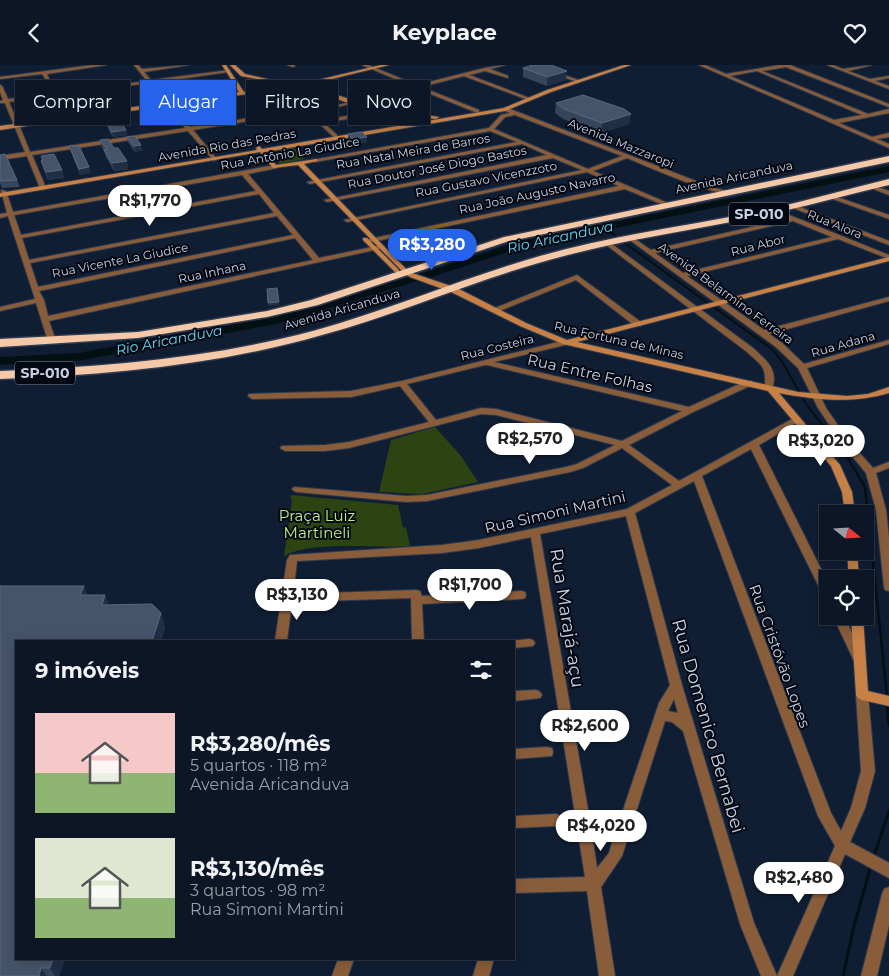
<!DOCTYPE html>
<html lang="pt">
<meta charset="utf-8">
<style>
body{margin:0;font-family:Montserrat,sans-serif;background:#1a2333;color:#f1f3f6;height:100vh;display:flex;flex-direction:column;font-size:19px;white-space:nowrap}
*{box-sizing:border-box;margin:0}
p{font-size:16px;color:#9a9fa7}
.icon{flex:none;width:28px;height:28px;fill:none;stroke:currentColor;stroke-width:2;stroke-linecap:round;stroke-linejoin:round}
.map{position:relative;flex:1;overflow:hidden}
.side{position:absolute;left:15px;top:575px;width:500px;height:320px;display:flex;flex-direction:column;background:#0c1627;border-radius:0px;box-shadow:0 2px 12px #0003,0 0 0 1px #2c3544}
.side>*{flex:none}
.top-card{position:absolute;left:15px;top:15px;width:500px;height:45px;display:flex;gap:10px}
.needle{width:32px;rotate:108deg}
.buttons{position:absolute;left:819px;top:440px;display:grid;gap:10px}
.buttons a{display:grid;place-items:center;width:55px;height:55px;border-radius:0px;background:#0c1627;box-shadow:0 2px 12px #0003,0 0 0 1px #2c3544;font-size:25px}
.price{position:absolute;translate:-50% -42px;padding:0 11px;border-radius:18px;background:#fff;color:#222;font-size:16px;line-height:32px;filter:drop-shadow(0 1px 2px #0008)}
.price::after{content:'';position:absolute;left:50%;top:30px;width:15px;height:11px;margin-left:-8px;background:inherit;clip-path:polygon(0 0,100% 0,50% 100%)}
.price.current{background:#2563eb;color:#fff}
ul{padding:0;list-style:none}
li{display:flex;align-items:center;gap:15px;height:125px;padding:0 20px}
li span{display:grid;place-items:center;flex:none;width:140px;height:100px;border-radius:0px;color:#555}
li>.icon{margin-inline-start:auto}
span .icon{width:60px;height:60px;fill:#fffc;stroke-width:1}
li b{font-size:21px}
h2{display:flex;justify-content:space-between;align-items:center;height:60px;padding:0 20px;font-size:21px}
.tag{padding:0 18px;border-radius:0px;background:#0c1627;box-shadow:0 2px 12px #0003,0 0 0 1px #2c3544;font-size:18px;line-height:45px}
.tag.current{background:#2563eb;color:#fff}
header{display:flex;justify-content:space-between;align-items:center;height:65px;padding:0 20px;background:#0c1627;font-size:22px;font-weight:700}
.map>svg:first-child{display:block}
.green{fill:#2b4412}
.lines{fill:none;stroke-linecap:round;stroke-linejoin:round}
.stream-far2{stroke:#031013;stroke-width:2}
.stream-far1{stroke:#031013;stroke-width:2.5}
.stream{stroke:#031013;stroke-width:3}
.river{fill:#031013;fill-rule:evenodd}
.street-casing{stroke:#2e3b50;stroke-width:2}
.secondary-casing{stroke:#2e3b50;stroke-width:2}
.highway-casing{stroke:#2e3b50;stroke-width:3}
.street{fill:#895d3a;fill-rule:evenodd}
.secondary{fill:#c78146;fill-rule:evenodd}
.highway{fill:#f5c9a7;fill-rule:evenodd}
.wall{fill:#36455c}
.shaded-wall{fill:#202f46}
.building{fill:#46546a;stroke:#5a687d}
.labels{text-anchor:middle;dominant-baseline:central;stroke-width:4;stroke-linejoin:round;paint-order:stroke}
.far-street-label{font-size:12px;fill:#c9d2e2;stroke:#040812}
.shield{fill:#040812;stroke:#8e95a4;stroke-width:1}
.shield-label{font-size:14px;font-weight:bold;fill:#c9d2e2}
.far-water-label{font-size:14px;font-style:italic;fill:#67d9f5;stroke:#040812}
.street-label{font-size:15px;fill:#c9d2e2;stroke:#040812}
.park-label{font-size:15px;fill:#baef8d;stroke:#040812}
.near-street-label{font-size:18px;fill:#c9d2e2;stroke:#040812}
</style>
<header><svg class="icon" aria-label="back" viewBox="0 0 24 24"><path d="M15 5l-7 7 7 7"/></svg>Keyplace<svg class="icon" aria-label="heart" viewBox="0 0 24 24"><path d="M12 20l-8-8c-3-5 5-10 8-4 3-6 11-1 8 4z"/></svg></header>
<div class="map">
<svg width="889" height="911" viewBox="0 0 889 911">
<rect width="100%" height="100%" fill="#101e34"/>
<path class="green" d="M293 82 305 94 280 99 269 86Z
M435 362 461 391 478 417 422 429 379 427 391 375Z
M290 430 398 440 403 463 406 462 410 481C374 484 315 475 284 491L292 436Z"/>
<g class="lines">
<path class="stream-far2" d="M611 168 773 285 783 298 806 339 844 387 858 410"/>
<path class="stream-far1" d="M857 409 865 422 887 630"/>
<path class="stream" d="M886 629 887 634
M887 639 889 660
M874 791 889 746
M843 911 854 861 871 801"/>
<path class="river" d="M889 101V107L523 182 441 209 276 259 78 296 0 300V292L78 288 274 252 433 205 520 176Z"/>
<g class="street-casing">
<path id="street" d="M93 0H106L47 9 51 18 49 19 42 9 0 14V12Z
M134 0H138L142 4 189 0 144 7 151 15 230 5 228 7 153 18 157 22 193 18 191 20 159 25 190 62 342 39 362 34 347 25 349 23 367 32 412 21 362 0H368L417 20 485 3 505 0 490 4 508 11V13L485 6 469 10 532 34 528 35 464 11 421 22 479 45V47H475L416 23 342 41 311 46 321 55 372 47 377 46 376 44 379 42 382 44V48L324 58 337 70V72L335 73 306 47 193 65 217 94 214 96 188 66 32 90 46 123 43 125 40 123 27 91 0 95V91L25 87 5 38H0V36L3 35 0 27V20L2 21 8 34 147 16ZM149 18 185 63 30 87 16 52 50 48 55 56 60 55 52 44 14 49 9 37 93 26 100 36 102 35 97 25Z
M287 0H294L295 1 293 2Z
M530 0H536L581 16 577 17Z
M699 0H705L726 9 780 0H790L889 39V42L786 2 762 6 868 49 889 44V48L839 58 872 72 889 68V72L877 74 889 79V83ZM757 6 862 50 834 55 730 11Z
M827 0H833L843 4 872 0 848 6 870 14 889 11V13L875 16 889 21V24Z
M141 31H145L152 42H148Z
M505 42 714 123 732 127C719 134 644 100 627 93L593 106 670 139V141H666L625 124 367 178 364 176 365 175 619 121 587 107 347 157 344 155 582 105 553 93 327 137 324 135 547 90 522 79 310 119 307 117 517 77 490 66 315 97 312 95 489 63 501 50 510 48 503 45ZM515 50 622 91 588 104 494 64 505 52Z
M275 100 278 102 277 103 248 109 319 193 382 180 385 182 384 183 49 256 56 276 52 278 48 276 36 238 0 246V242L35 234 8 151 0 153V149L7 148 1 125 6 126 13 147ZM242 110 256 126 21 170 14 150ZM259 129 274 148 29 195 22 173ZM277 151 293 170 38 222 30 198ZM295 173 313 195 48 251 44 235 39 226Z
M870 119 889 126V130L868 122 867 121Z
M830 131H834L889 150V154L830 133Z
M793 141H797L889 176V180L793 143Z
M774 144 889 190V194L838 174 687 211 764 265 889 232V236L769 269 782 278 804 299 889 275V279L807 303 826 343 849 376 873 403 889 397V403L876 408 886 445 889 473V526L885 525 884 522 876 445 866 408 843 380 818 343 798 303 776 282 627 173 632 172 651 185 787 154 772 147V145ZM793 156 832 172 683 208 655 188Z
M605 177H609L753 283C766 295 779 305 772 324L769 325 765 322C766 300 762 301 747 287L605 179Z
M577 210 641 257V261H635L576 215 497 247H494L490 245Z
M566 275H569V279L494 297 689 342 746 316H752V320L693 347 629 380 679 416 794 353 797 352 801 355 759 380 828 518V534L823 530 751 384 702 411 831 748 841 766 851 743 861 706 856 630 858 627 862 625 866 627 868 630 875 706 865 743 850 777 889 798V813L845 789 793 911H777L835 781 818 751 694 416 635 448 682 620 754 858 777 911H761L740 859 683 666 672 657 665 656 622 791 601 822 615 911H599L587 826 514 828V814L585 812 531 472 479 483 442 488 297 496 293 529 416 525 420 526 422 531 521 526 525 527 526 530 525 533 521 534 422 539 424 576H412L411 533 292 537 287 576H275L287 495 290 490 442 480 479 475 627 444 672 420 622 383 583 403 570 407 427 436 406 437 297 427 294 426 292 424 294 422 406 431 427 430 566 402 577 399 615 380 496 350 481 349 349 383 325 386H285L280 383 282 381 325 380 349 377 429 357 400 321 351 332 252 334 248 331 249 329 351 326 402 316ZM485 300H487L682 346 622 376 496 344 481 343 436 355 407 319ZM626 451 670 620 659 638 618 760 607 764 590 756 540 469ZM674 634 678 648 668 646ZM592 770 607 776 613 774 609 788 597 803Z
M833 551H844L865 595 863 598 859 600 855 598Z
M529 574 533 575 535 578 533 581 514 583V576H510Z
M536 625 540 627 542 630 540 633 514 636V626Z
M547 682 552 683 553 687 552 691 514 694V684Z
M556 749 561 751 563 755 561 759 556 761 514 763V751Z
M889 822V860L877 911H861L882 829 884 824Z
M338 894H354L348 911H332Z
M478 894H494L489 911H473Z"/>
</g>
<g class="secondary-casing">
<path id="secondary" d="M222 0H226L244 27 301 19 381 0H389L307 20 373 42 439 52 436 54 406 51 373 45 353 40 303 21 0 65V61L239 27Z
M230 0H235L245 9 285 18 283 19 241 11Z
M624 0H631L551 27 505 46 265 87 276 100 317 94V96L304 99 409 207 457 223 526 258 567 275 889 192V196L577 277 798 327 847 331 868 329 889 322V328C852 339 816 335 779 328L840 400 852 427 855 449H845L842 427 831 401 768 326 563 279 520 261 451 227 410 212 405 209 298 100 273 103 260 87 0 132V128L257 85 256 83 259 81 262 84 504 43 547 25Z
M363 173H367L399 205V207H395L363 175Z
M847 486H857L859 514H849Z
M851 551H863L868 626 889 631V641L862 635 858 633 856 630Z"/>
</g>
<g class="highway-casing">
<path id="highway" d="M889 91V97L506 177 318 240 267 252 138 273 0 282V274L138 267 267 246 311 235 504 172Z
M889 114V120C841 131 794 145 746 154 680 167 613 177 549 195 472 216 399 249 322 270 217 300 108 310 0 314V306C105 302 211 293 313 266 390 245 463 213 540 191 607 172 677 162 746 149 794 139 841 126 889 114Z"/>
</g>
<use href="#street" class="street"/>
<use href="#secondary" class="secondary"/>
<use href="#highway" class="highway"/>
</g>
<path class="wall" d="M523 3 566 15 547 21 523 12Z
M556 38 631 49 629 59 601 68 563 54 555 48Z
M108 61 126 65 127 70 113 72 109 66Z
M348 69 367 77 353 79 348 75Z
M127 72 143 85 135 87 128 77Z
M100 75 114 83 127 96 128 104 114 106 106 92 104 86 102 83Z
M69 81 91 108 80 110Z
M0 90 17 115 20 122 2 123 0 118Z
M41 91 62 105 64 113 48 115 43 103 41 96 42 95Z
M396 177 419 184V193L407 195 397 186Z
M0 521H84L87 530H105L109 540 152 539 161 548 165 563 161 576H16V894H65L59 911H0Z"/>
<path class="shaded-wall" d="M567 6 566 15 547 21V12Z
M631 49 629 59 601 68 602 58Z
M126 65 127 70 113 72 112 67Z
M367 72V77L353 79V74Z
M141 80 143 85 135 87 134 81Z
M127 96 128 104 114 106 112 98Z
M89 102 91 108 80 110 79 104Z
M62 105 64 113 48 115 46 107Z
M419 184V193L407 195 406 186Z
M279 237V240L268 241V238Z
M84 521 89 535 80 530Z
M105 530 111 544 102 540Z
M161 548 165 563 161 576H152Z
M53 894H65L59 911H55L50 903Z
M41 903 47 911H39Z"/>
<path class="building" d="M533 0H551L567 6 547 12 523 3Z
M583 30 624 44 631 49 602 58 564 44 556 38Z
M122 59 126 65 112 67 108 61Z
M362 67 367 72 353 74 348 69Z
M135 71 141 80 134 81 127 72Z
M108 74 114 83H118L127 96 112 98 104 85 107 84 100 75Z
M69 81H79L89 102 79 104Z
M5 89 17 115 0 116V90Z
M54 89 62 105 46 107 41 96 43 95 41 91Z
M407 173 419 184 406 186 396 177Z
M277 223 279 237 268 238 267 224Z
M0 521H84L80 530H105L102 540 152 539 161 548 152 576H16V894H53L50 903H41L39 911H0Z"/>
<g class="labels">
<g class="far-street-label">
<text transform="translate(621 78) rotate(22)">Avenida Mazzaropi</text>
<text transform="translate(227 80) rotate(-10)">Avenida Rio das Pedras</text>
<text transform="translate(413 86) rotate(-10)">Rua Natal Meira de Barros</text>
<text transform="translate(290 88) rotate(-10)">Rua Antônio La Giudice</text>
<text transform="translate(437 102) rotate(-11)">Rua Doutor José Diogo Bastos</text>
<text transform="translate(734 112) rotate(-12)">Avenida Aricanduva</text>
<text transform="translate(486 114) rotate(-11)">Rua Gustavo Vicenzzoto</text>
<text transform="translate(537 128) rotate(-12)">Rua João Augusto Navarro</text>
<text transform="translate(835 159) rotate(22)">Rua Alora</text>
<text transform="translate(758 180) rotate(-14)">Rua Abor</text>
<text transform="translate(120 195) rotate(-11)">Rua Vicente La Giudice</text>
<text transform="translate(212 207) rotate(-12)">Rua Inhana</text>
<text transform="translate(726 228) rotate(36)">Avenida Belarmino Ferreira</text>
<text transform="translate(342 244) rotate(-16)">Avenida Aricanduva</text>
<text transform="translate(619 275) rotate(13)">Rua Fortuna de Minas</text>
<text transform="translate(843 279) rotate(-16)">Rua Adana</text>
<text transform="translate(497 282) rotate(-14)">Rua Costeira</text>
</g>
<g class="shield">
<rect x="729" y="137.5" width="60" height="23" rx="4"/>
<rect x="15" y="296.5" width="60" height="23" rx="4"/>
</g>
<g class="shield-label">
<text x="759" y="149">SP-010</text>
<text x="45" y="308">SP-010</text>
</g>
<g class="far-water-label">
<text transform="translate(560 172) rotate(-12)">Rio Aricanduva</text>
<text transform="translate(169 275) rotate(-11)">Rio Aricanduva</text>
</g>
<g class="street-label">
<text transform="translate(590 308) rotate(13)">Rua Entre Folhas</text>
<text transform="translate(555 447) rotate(-13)">Rua Simoni Martini</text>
<text transform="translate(780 591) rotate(70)">Rua Cristóvão Lopes</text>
</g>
<g class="park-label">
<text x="317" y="450">Praça Luiz<tspan x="317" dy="17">Martineli</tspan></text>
</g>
<g class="near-street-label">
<text transform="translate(567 553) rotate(81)">Rua Marajá-açu</text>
<text transform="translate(708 661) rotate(74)">Rua Domenico Bernabei</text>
</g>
</g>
</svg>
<div class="buttons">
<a><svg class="needle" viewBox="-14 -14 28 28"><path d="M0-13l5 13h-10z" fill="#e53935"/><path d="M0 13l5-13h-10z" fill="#9a9fa7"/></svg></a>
<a><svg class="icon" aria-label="locate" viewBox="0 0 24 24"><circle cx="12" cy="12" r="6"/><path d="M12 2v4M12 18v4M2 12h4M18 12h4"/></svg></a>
</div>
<b class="price" style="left:150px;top:162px">R$1,770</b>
<b class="price current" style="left:432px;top:206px">R$3,280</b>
<b class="price" style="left:530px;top:400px">R$2,570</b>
<b class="price" style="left:821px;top:402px">R$3,020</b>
<b class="price" style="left:470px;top:546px">R$1,700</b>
<b class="price" style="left:297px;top:556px">R$3,130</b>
<b class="price" style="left:585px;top:687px">R$2,600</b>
<b class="price" style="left:601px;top:787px">R$4,020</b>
<b class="price" style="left:799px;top:839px">R$2,480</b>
<div class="top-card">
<a class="tag">Comprar</a>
<a class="tag current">Alugar</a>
<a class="tag">Filtros</a>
<a class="tag">Novo</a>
</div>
<section class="side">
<h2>9 imóveis<svg class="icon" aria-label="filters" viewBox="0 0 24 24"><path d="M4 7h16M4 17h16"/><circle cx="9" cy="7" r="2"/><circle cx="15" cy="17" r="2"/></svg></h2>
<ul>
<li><span style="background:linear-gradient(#f6c9c9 60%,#8fb573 0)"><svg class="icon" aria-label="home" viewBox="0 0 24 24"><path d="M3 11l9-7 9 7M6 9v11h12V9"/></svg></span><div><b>R$3,280/mês</b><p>5 quartos · 118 m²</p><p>Avenida Aricanduva</p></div></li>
<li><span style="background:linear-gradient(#dfe7d0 60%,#8fb573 0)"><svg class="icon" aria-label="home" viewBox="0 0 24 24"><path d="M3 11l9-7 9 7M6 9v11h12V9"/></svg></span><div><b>R$3,130/mês</b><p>3 quartos · 98 m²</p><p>Rua Simoni Martini</p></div></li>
</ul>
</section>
</div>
